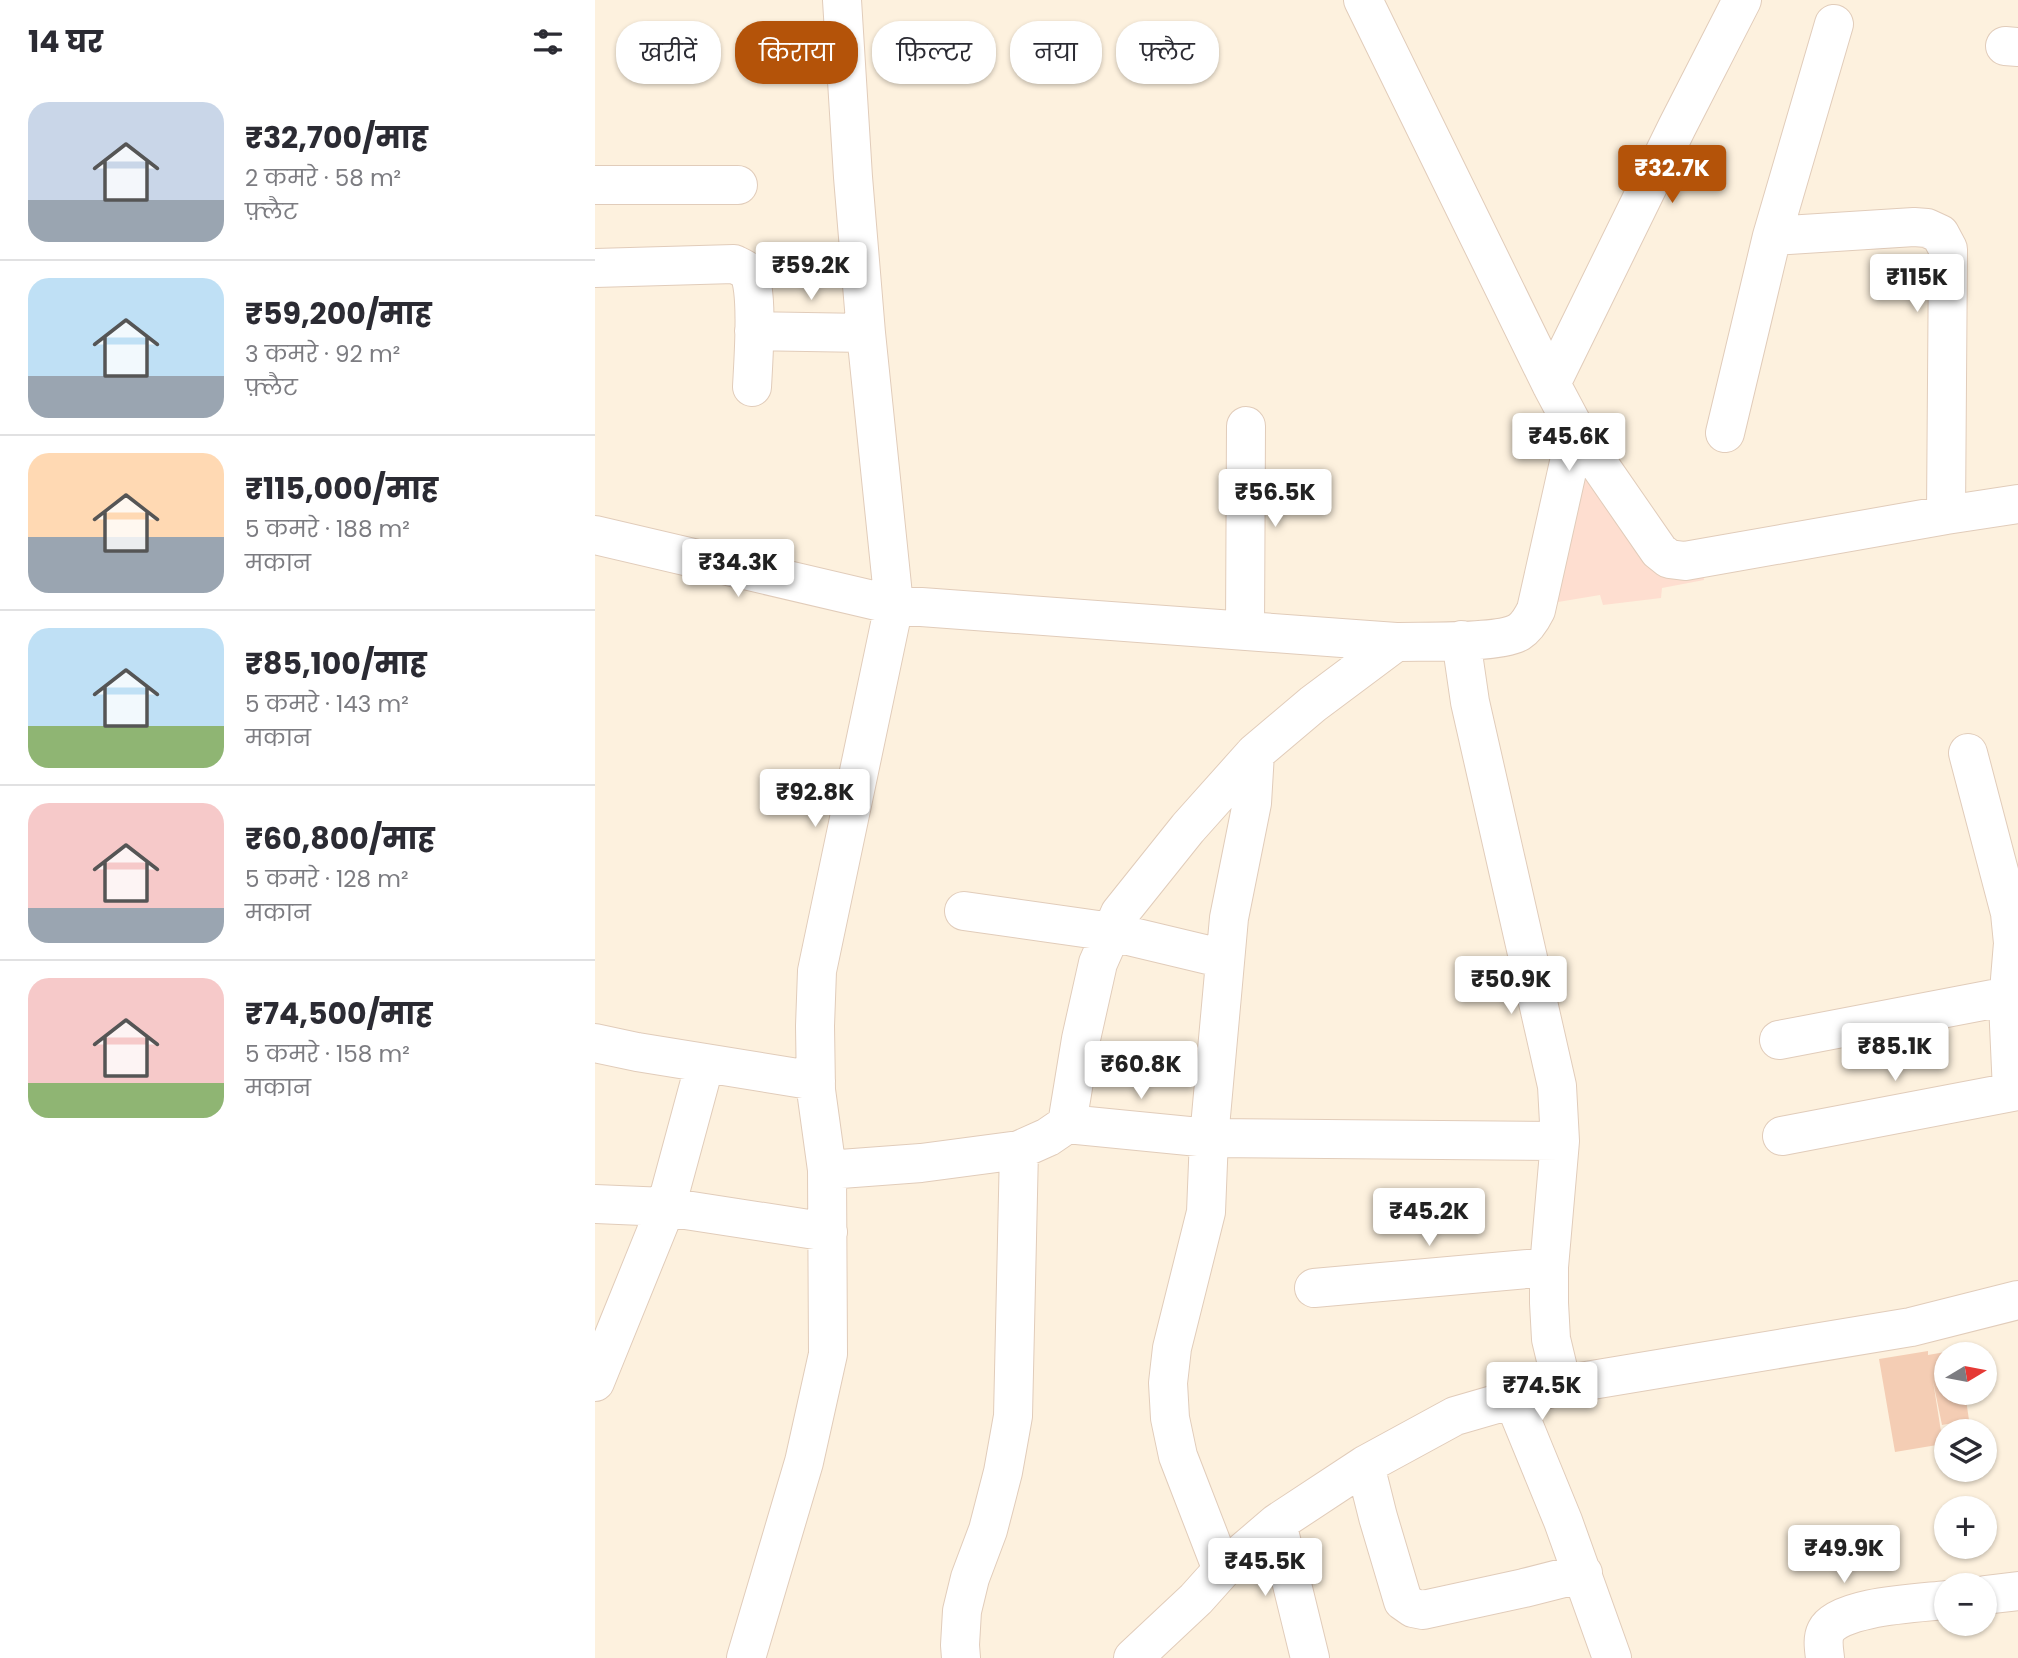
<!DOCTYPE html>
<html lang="hi">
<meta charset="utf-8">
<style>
body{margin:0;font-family:Poppins,"Noto Sans Devanagari",sans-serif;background:#f2f2f3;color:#2b2b33;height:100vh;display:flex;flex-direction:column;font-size:26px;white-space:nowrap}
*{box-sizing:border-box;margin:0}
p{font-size:23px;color:#7c7c81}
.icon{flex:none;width:38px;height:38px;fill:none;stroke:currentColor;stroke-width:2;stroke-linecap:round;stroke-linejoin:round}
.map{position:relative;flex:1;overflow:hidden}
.details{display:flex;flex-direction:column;background:#fff;width:595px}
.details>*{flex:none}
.banner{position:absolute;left:21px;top:21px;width:665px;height:63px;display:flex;gap:14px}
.needle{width:46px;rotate:80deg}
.fabs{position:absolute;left:1339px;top:1342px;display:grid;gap:14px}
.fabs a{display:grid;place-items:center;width:63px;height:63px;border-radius:50%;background:#fff;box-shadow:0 2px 5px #0004;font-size:35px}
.price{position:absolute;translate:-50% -60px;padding:0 16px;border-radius:7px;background:#fff;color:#222;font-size:23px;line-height:46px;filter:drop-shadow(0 2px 4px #0008)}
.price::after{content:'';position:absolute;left:50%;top:42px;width:21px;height:16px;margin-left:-10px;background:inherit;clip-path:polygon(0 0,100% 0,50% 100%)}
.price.on{background:#b45309;color:#fff}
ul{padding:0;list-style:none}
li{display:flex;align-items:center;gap:21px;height:175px;padding:0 28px}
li+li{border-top:2px solid #e1e1e2}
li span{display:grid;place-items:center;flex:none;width:196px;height:140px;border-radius:21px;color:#555}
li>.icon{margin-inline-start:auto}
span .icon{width:84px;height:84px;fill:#fffc;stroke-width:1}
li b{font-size:30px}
h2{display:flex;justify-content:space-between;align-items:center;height:84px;padding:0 28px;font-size:30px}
.chip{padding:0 24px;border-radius:28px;background:#fff;box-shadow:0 2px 5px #0004;font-size:24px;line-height:63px}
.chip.on{background:#b45309;color:#fff}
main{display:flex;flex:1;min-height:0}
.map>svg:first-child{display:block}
.commercial{fill:#feded0}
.building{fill:#f4cdb4}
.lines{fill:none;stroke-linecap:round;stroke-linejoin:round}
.street-casing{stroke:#e1ccba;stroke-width:40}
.street{stroke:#fff;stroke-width:38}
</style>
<main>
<section class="details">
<h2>14 घर<svg class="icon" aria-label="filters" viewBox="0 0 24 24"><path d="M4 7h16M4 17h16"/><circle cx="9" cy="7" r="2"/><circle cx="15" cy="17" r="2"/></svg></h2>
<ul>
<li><span style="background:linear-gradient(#c9d6e8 70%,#9aa5b1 0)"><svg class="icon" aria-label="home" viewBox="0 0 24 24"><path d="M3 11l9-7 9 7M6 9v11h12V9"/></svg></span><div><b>₹32,700/माह</b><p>2 कमरे · 58 m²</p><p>फ़्लैट</p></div></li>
<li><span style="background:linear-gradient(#bfe0f5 70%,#9aa5b1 0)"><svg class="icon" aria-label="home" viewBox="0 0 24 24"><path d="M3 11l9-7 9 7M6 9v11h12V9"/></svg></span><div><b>₹59,200/माह</b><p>3 कमरे · 92 m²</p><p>फ़्लैट</p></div></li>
<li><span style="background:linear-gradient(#ffd9b3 60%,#9aa5b1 0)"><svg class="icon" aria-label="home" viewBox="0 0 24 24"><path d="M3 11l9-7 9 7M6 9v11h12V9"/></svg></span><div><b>₹115,000/माह</b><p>5 कमरे · 188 m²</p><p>मकान</p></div></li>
<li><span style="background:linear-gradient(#bfe0f5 70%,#8fb573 0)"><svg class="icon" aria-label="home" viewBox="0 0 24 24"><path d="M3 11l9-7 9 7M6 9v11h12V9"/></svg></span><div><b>₹85,100/माह</b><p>5 कमरे · 143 m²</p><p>मकान</p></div></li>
<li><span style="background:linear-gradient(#f6c9c9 75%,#9aa5b1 0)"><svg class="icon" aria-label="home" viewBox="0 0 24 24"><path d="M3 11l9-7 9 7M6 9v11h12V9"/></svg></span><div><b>₹60,800/माह</b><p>5 कमरे · 128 m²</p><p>मकान</p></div></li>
<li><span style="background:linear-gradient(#f6c9c9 75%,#8fb573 0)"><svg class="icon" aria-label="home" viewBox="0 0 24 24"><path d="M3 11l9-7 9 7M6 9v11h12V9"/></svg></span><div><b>₹74,500/माह</b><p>5 कमरे · 158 m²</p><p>मकान</p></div></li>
</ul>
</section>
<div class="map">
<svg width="1423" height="1658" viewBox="0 0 1423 1658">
<rect width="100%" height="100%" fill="#fdf1de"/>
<path class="commercial" d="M960 449 1063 534 1106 551 1109 580 1067 588 1066 598 1008 605 1005 595 963 602 939 582Z"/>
<path class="building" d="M1362 1350 1363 1354H1351V1393H1370L1374 1420 1347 1425 1338 1381 1348 1444 1300 1452 1284 1359 1333 1351V1355Z"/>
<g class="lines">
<g class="street-casing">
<path id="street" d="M768 0 956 384 981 431 1064 551 1074 559 1090 561 1351 515 1423 504
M1410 46 1423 47
M0 185H143
M1177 236 1319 227 1332 228 1345 234 1353 249 1351 515
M0 268 139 264C143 266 150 269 153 272 164 287 158 366 157 387
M159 331 271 333
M956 384 1082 127 1147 0
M1130 433 1177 236 1239 24
M0 535 299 605 801 642C827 641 904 644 924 632 932 627 937 618 941 610L981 431
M650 631 651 426
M866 640 875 702 962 1086 965 1141 954 1267V1303L956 1339 967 1385
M1373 753 1415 913 1418 943 1413 1003 1417 1091
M369 911 517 932 630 959
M1184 1040 1414 996
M0 1043 42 1052 221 1081
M472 1124 614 1138 965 1141
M1187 1136 1423 1091
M232 1170 326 1163 424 1150 453 1137 472 1124 486 1039 503 963 525 913 593 828 660 753 718 704 801 642
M0 1204 71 1207 233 1232
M719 1288 954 1267
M0 1382 71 1207 110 1063
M918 1399 968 1521 1017 1658
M770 1465 783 1517 808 1601 818 1608 828 1610 929 1588 988 1573
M682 1523 715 1658
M627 1570 583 1456 575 1418 573 1383 577 1348 611 1212 614 1138 634 918 657 803 660 753
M1390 1595 1423 1591
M151 1658 209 1462 233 1354 232 1170 221 1090 220 1026 222 971 299 605 271 333 258 177 247 0
M366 1658 365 1645 367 1611 375 1578 393 1530 408 1472 418 1416 424 1150
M538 1658 601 1599 627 1570 682 1523 770 1465 860 1416 967 1385 1316 1327 1423 1300
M1230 1658C1229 1649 1227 1639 1231 1631 1243 1606 1325 1603 1351 1600"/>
</g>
<use href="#street" class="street"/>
</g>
</svg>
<div class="fabs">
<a><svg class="needle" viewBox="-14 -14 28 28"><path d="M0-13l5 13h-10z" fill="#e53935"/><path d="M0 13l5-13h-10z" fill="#7c7c81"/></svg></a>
<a><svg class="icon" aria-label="layers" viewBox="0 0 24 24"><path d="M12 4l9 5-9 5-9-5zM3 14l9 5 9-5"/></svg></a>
<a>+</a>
<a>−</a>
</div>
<b class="price on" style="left:1077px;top:205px">₹32.7K</b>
<b class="price" style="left:216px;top:302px">₹59.2K</b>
<b class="price" style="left:1322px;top:314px">₹115K</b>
<b class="price" style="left:974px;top:473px">₹45.6K</b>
<b class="price" style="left:680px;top:529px">₹56.5K</b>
<b class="price" style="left:143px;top:599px">₹34.3K</b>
<b class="price" style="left:220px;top:829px">₹92.8K</b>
<b class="price" style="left:916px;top:1016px">₹50.9K</b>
<b class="price" style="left:1300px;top:1083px">₹85.1K</b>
<b class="price" style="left:546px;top:1101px">₹60.8K</b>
<b class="price" style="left:834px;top:1248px">₹45.2K</b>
<b class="price" style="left:947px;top:1422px">₹74.5K</b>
<b class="price" style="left:1249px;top:1585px">₹49.9K</b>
<b class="price" style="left:670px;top:1598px">₹45.5K</b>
<div class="banner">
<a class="chip">खरीदें</a>
<a class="chip on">किराया</a>
<a class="chip">फ़िल्टर</a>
<a class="chip">नया</a>
<a class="chip">फ़्लैट</a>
</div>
</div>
</main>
